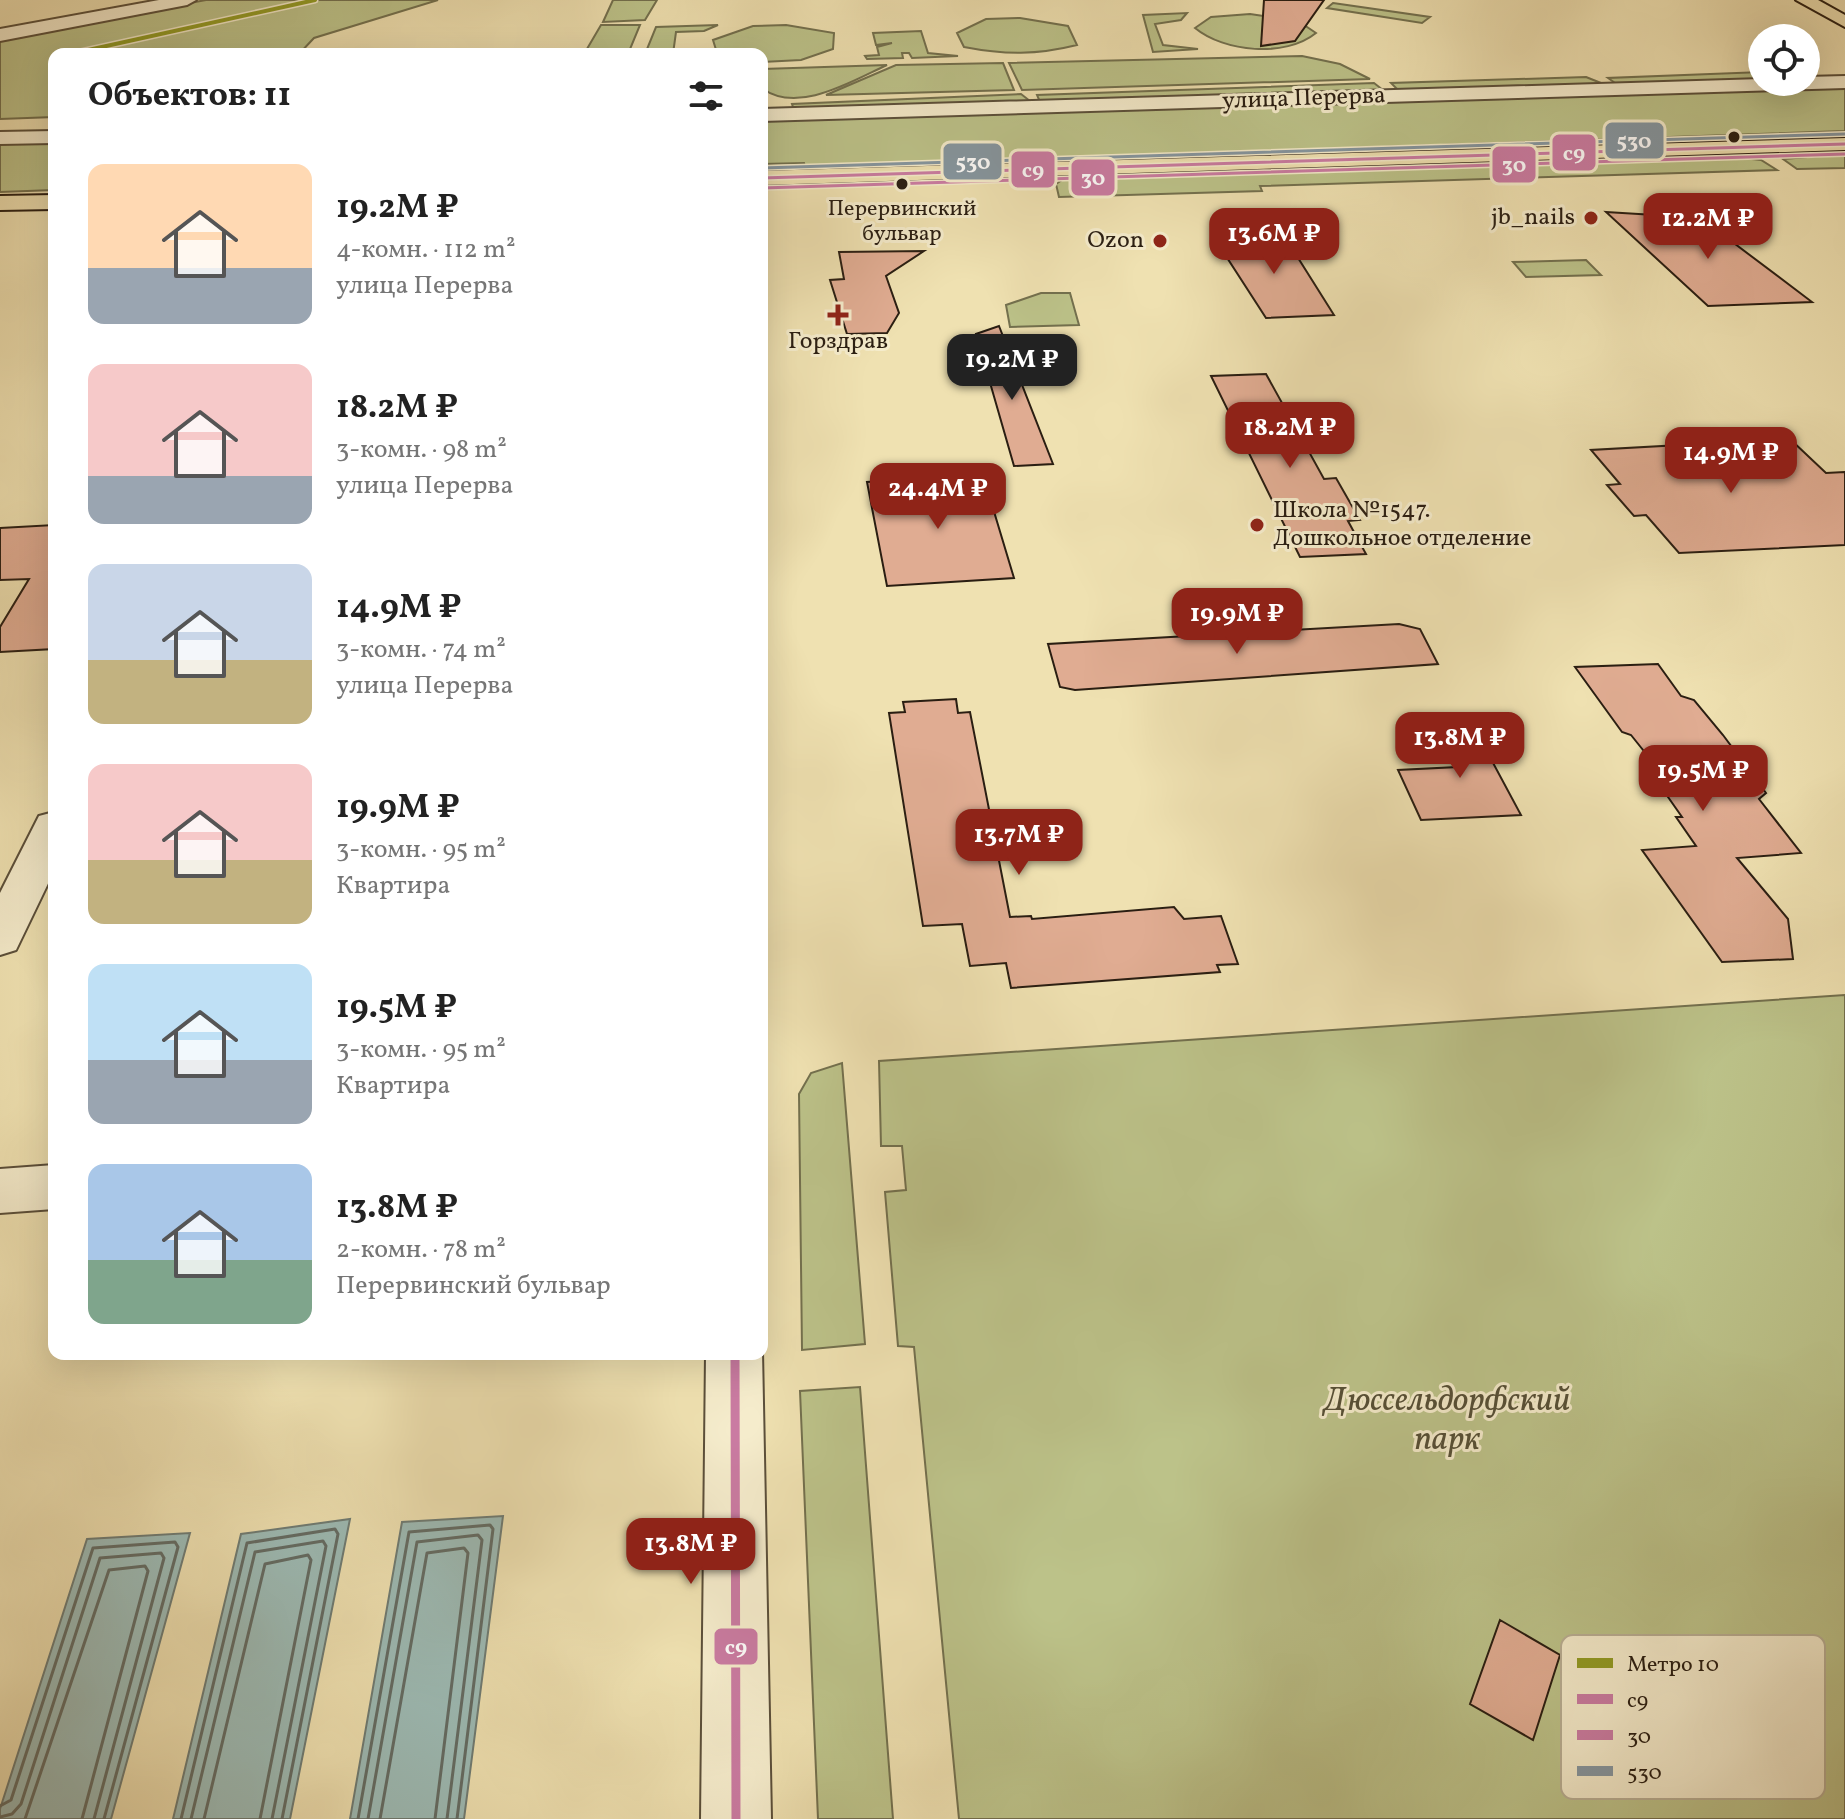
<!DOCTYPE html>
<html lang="ru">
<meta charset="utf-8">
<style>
body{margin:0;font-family:Vollkorn,serif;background:#f6f6f6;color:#222;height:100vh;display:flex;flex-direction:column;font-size:30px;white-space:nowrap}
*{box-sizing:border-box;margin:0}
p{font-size:26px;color:#767676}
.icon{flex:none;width:44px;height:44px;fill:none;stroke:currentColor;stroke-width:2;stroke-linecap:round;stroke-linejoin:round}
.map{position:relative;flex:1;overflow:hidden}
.panel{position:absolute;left:48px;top:48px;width:720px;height:1312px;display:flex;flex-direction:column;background:#fff;border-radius:16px;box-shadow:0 8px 32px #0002}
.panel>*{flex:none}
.controls{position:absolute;left:1748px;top:24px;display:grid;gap:16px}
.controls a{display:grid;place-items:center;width:72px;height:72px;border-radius:50%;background:#fff;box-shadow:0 8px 32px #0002;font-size:40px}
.price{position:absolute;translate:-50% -68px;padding:0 18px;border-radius:16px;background:#8f2418;color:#fff;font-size:26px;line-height:52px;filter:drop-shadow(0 2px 4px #0008)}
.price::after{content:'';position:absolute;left:50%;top:48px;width:24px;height:18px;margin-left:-12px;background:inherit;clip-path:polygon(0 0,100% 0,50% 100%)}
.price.selected{background:#222;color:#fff}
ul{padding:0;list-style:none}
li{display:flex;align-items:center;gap:24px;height:200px;padding:0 40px}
li span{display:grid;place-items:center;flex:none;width:224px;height:160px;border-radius:16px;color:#555}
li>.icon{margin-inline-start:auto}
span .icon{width:96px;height:96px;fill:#fffc;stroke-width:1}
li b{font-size:34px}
h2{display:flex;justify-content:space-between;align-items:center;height:96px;padding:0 40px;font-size:34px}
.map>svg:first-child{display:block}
.green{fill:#bcc289;stroke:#73704e;stroke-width:2}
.water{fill:#9dbbb5;stroke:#6f7c74;stroke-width:2}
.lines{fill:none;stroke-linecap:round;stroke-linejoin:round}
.shore{stroke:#646c64;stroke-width:3}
.building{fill:#e0ac92;stroke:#2a1e12;stroke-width:2}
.minor-casing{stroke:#5b4f3a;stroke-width:4}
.major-casing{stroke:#2a1e12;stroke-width:4}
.minor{fill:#f5eccc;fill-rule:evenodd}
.major{fill:#efe1b1;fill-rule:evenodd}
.bus-1-far1-casing{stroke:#f5eccc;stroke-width:6}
.bus-1-casing{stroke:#f5eccc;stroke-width:15}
.bus-2-casing{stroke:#f5eccc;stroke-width:6}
.bus-3-casing{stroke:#f5eccc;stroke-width:6}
.bus-1-far1{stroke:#ca7ba2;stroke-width:3}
.bus-1{stroke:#ca7ba2;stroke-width:9}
.bus-2{stroke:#ca7ba2;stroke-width:3}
.bus-3{stroke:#8596a0;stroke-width:3}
.metro-1-casing{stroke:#f5eccc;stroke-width:7}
.metro-1{stroke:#929b24;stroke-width:4}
.bus-dot{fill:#2a1e12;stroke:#f5eccc;stroke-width:3}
.poi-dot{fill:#8f2418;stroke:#f5eccc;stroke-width:3}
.labels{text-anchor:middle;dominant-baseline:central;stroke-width:6;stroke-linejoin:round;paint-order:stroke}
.far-bus-label{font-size:22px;fill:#2a1e12;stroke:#f5eccc}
.far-street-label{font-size:24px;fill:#2a1e12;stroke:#f5eccc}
.far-poi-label{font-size:24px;fill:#2a1e12;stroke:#f5eccc;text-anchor:end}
.near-park-label{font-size:34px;font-style:italic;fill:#564f36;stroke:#f5eccc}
.key{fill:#f5eccc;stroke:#b8ae94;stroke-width:2}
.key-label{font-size:22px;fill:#2a1e12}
.line-badge{stroke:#f5eccc;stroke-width:3}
.badge-label{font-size:22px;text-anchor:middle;font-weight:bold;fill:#fff}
</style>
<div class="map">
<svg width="1845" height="1819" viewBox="0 0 1845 1819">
<rect width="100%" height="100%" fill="#efe1b1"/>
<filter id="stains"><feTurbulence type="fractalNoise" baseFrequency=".0025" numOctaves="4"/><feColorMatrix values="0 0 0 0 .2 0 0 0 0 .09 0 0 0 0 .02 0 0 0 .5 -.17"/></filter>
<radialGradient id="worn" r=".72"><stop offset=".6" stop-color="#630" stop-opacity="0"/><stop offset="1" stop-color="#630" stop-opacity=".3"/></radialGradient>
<path class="green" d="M206 0H438L314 38 299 54H54V117L0 119V38Z
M613 0H657L645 20 603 22Z
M1333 3 1430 17 1422 23 1327 8Z
M1187 13 1181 20 1155 24 1163 45 1198 49 1153 52 1143 15Z
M1250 14 1298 21 1316 33C1285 58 1224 52 1195 28L1211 17Z
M1020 18 1068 26 1077 45C1037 55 1005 55 964 47L957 33 986 19Z
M601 25H640L628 54H584Z
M718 25 704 31 676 32 673 54H645L656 27Z
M786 25 834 33 833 49 801 60 762 62V54L717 53 713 40 753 26Z
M921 31 928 53 958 56 912 58 909 53H902L903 58 867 59 865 56 879 55 877 47 892 43 876 45 873 33Z
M1302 56 1340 64 1370 79 1022 90 1009 63Z
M1003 63 1014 90 826 95 896 65Z
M887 65C852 81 797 115 762 88V69Z
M1762 72V80L1618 85 1608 78Z
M1586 77 1606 85 1399 91 1391 83Z
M1374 83 1383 90 1040 102 1037 95Z
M1845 83V131L805 167 804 163 762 164V119Z
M1021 94 1030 101 794 110 792 104Z
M54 141V190L0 192V143Z
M1845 154V168L1797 169 1783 159Z
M1743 158 1761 160 1777 170 1260 186 1262 191 1059 197 1056 184 1062 180Z
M1586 260 1601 275 1526 277 1513 262Z
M1041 293H1070L1079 325 1010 327 1006 305Z
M1845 995V1819H959L914 1347 898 1346 885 1192 906 1190 902 1146H881L879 1061Z
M842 1063 865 1344 802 1350 799 1094 811 1073Z
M860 1387 893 1819H818L800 1391Z"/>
<path class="water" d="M503 1516 464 1819H350L402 1522Z
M350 1519 290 1819H173L241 1534Z
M190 1533 111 1819H0V1809L87 1539Z"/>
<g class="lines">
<path class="shore" d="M0 1806 11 1800 93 1548 175 1542 178 1547 104 1819
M0 1817 12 1814 21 1804 100 1558 161 1553 164 1558 94 1819
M25 1819 109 1570 145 1566 148 1571 82 1819
M181 1819 247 1543 335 1529 338 1534 282 1819
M191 1819 255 1552 323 1541 326 1546 272 1819
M204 1819 265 1564 308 1555 311 1560 260 1819
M358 1819 409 1532 490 1525 493 1529 457 1819
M368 1819 417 1542 478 1535 482 1540 447 1819
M380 1819 427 1553 464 1548 468 1553 435 1819"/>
</g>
<path class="building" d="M1264 0H1324L1295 41 1261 46Z
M1606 212 1671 216 1678 220 1702 219 1812 302 1708 306Z
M1283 234 1334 315 1266 318 1213 236Z
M924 251 886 276 899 313 887 333 847 334 830 280 844 279 839 252Z
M999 326 1053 464 1014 466 976 334Z
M1266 374 1324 479 1336 478 1360 520 1348 521 1366 554 1300 557 1211 376Z
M1790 439 1826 473 1845 472V545L1679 553 1646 515 1634 516 1607 485 1620 484 1591 450Z
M983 475 1014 578 887 586 867 482Z
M54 525V649L0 652V627L29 579 0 580V528Z
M1399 624 1420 629 1438 664 1075 690 1060 687 1048 644Z
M1658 664 1681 696 1694 700 1723 735 1766 793 1759 799 1801 853 1737 858 1788 919 1793 959 1722 962 1642 850 1696 846 1676 817H1682L1647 767 1651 760 1631 735 1622 732 1575 667Z
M956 699 958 713 970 712 1010 917 1031 916 1032 919 1174 907 1184 919 1221 916 1238 964 1217 965 1220 972 1011 988 1006 963 970 966 962 924 923 926 889 713 905 712 903 702Z
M1470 720 1521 815 1421 820 1398 770 1457 767 1434 722Z
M1500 1620 1560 1655 1533 1740 1470 1704Z"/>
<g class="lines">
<g class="minor-casing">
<path id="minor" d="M159 0H196L187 5 0 41V29Z
M1845 76V88L762 121V109L1762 79V82H1806V77Z
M54 131V143L0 144V132Z
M54 812V871L16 950 0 955V893L39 816Z
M54 1165V1209L0 1213V1169Z
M762 1351 771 1819H701L706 1354H762Z"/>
</g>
<g class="major-casing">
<path id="major" d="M1796 0H1818L1845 15V27Z
M1845 138V150L762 185V171Z
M54 195V209L0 210V196Z"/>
</g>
<use href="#minor" class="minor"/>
<use href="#major" class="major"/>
<g class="bus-1-far1-casing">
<path id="bus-1-far1" d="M762 178 1845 144"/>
</g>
<g class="bus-1-casing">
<path id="bus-1" d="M735 1354 736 1819"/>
</g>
<g class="bus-2-casing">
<path id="bus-2" d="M762 188 1845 154"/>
</g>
<g class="bus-3-casing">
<path id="bus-3" d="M762 168 1845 134"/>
</g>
<use href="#bus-1-far1" class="bus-1-far1"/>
<use href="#bus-1" class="bus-1"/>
<use href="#bus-2" class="bus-2"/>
<use href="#bus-3" class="bus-3"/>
<g class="metro-1-casing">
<path id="metro-1" d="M70 54 315 0"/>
</g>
<use href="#metro-1" class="metro-1"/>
</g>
<g class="bus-dot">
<circle cx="1734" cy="137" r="7"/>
<circle cx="902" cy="184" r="7"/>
</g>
<g class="poi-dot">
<circle cx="1591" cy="218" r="8"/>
<circle cx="1160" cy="241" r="8"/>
<path d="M834 303h8v8h8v8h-8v8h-8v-8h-8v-8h8z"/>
<circle cx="1257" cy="525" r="8"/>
</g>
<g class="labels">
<g class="far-bus-label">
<text x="902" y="209">Перервинский<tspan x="902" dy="25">бульвар</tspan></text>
</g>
<g class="far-street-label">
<text transform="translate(1304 99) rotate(-2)">улица Перерва</text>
</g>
<g class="far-poi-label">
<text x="1575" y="218">jb_nails</text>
<text x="1144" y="241">Ozon</text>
<text x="838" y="342" text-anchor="middle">Горздрав</text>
<text x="1273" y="511" text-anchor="start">Школа №1547.<tspan x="1273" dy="28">Дошкольное отделение</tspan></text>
</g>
<g class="near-park-label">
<text x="1447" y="1401">Дюссельдорфский<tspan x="1447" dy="39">парк</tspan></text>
</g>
</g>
<rect x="1561" y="1635" width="264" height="164" rx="12" class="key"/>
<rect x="1577" y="1658" width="36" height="10" fill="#929b24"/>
<rect x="1577" y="1694" width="36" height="10" fill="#ca7ba2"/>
<rect x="1577" y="1730" width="36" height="10" fill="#ca7ba2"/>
<rect x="1577" y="1766" width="36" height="10" fill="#8596a0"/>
<g class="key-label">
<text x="1627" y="1671">Метро 10</text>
<text x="1627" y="1707">с9</text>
<text x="1627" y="1743">30</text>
<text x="1627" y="1779">530</text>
</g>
<g class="line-badge">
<rect x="1604" y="121" width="61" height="39" rx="8" fill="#8596a0"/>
<rect x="1551" y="133" width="46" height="39" rx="8" fill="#ca7ba2"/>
<rect x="942" y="142" width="61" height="39" rx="8" fill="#8596a0"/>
<rect x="1491" y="145" width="46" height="39" rx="8" fill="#ca7ba2"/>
<rect x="1010" y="150" width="46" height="39" rx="8" fill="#ca7ba2"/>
<rect x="1070" y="158" width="46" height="39" rx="8" fill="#ca7ba2"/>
<rect x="713" y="1627" width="46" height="39" rx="8" fill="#ca7ba2"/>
</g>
<g class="badge-label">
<text x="1634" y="148">530</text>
<text x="1574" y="160">с9</text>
<text x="973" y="169">530</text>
<text x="1514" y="172">30</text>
<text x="1033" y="177">с9</text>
<text x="1093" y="185">30</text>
<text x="736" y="1654">с9</text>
</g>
<rect width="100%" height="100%" filter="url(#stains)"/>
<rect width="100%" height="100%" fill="url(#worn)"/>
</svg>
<div class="controls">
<a><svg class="icon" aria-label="locate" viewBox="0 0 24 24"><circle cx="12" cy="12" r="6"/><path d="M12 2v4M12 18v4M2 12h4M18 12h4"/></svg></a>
</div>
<b class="price" style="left:1708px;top:261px">12.2M ₽</b>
<b class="price" style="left:1274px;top:276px">13.6M ₽</b>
<b class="price selected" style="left:1012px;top:402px">19.2M ₽</b>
<b class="price" style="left:1290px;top:470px">18.2M ₽</b>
<b class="price" style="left:1731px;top:495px">14.9M ₽</b>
<b class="price" style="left:938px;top:531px">24.4M ₽</b>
<b class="price" style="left:1237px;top:656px">19.9M ₽</b>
<b class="price" style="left:1460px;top:780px">13.8M ₽</b>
<b class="price" style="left:1703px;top:813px">19.5M ₽</b>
<b class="price" style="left:1019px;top:877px">13.7M ₽</b>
<b class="price" style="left:691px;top:1586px">13.8M ₽</b>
<section class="panel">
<h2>Объектов: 11<svg class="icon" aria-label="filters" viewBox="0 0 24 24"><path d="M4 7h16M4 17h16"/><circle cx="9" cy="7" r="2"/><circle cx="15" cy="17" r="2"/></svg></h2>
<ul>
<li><span style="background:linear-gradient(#ffd9b3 65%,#9aa5b1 0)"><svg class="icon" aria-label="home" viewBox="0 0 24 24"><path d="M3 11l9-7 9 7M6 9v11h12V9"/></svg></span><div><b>19.2M ₽</b><p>4-комн. · 112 m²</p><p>улица Перерва</p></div></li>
<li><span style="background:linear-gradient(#f6c9c9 70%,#9aa5b1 0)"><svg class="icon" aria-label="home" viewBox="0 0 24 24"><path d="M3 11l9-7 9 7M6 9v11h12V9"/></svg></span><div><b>18.2M ₽</b><p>3-комн. · 98 m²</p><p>улица Перерва</p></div></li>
<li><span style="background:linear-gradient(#c9d6e8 60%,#c2b280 0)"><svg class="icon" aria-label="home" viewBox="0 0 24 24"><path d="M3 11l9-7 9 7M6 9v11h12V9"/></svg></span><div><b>14.9M ₽</b><p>3-комн. · 74 m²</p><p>улица Перерва</p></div></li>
<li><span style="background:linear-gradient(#f6c9c9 60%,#c2b280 0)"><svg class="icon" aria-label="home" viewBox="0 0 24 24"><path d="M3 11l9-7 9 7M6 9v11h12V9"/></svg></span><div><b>19.9M ₽</b><p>3-комн. · 95 m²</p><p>Квартира</p></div></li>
<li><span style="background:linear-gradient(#bfe0f5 60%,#9aa5b1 0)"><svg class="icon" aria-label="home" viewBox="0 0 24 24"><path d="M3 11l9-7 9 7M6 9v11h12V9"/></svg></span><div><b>19.5M ₽</b><p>3-комн. · 95 m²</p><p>Квартира</p></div></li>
<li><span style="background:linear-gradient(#a9c7e8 60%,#7fa58c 0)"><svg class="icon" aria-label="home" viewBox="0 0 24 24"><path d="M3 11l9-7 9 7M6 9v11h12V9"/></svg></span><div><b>13.8M ₽</b><p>2-комн. · 78 m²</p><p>Перервинский бульвар</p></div></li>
</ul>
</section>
</div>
